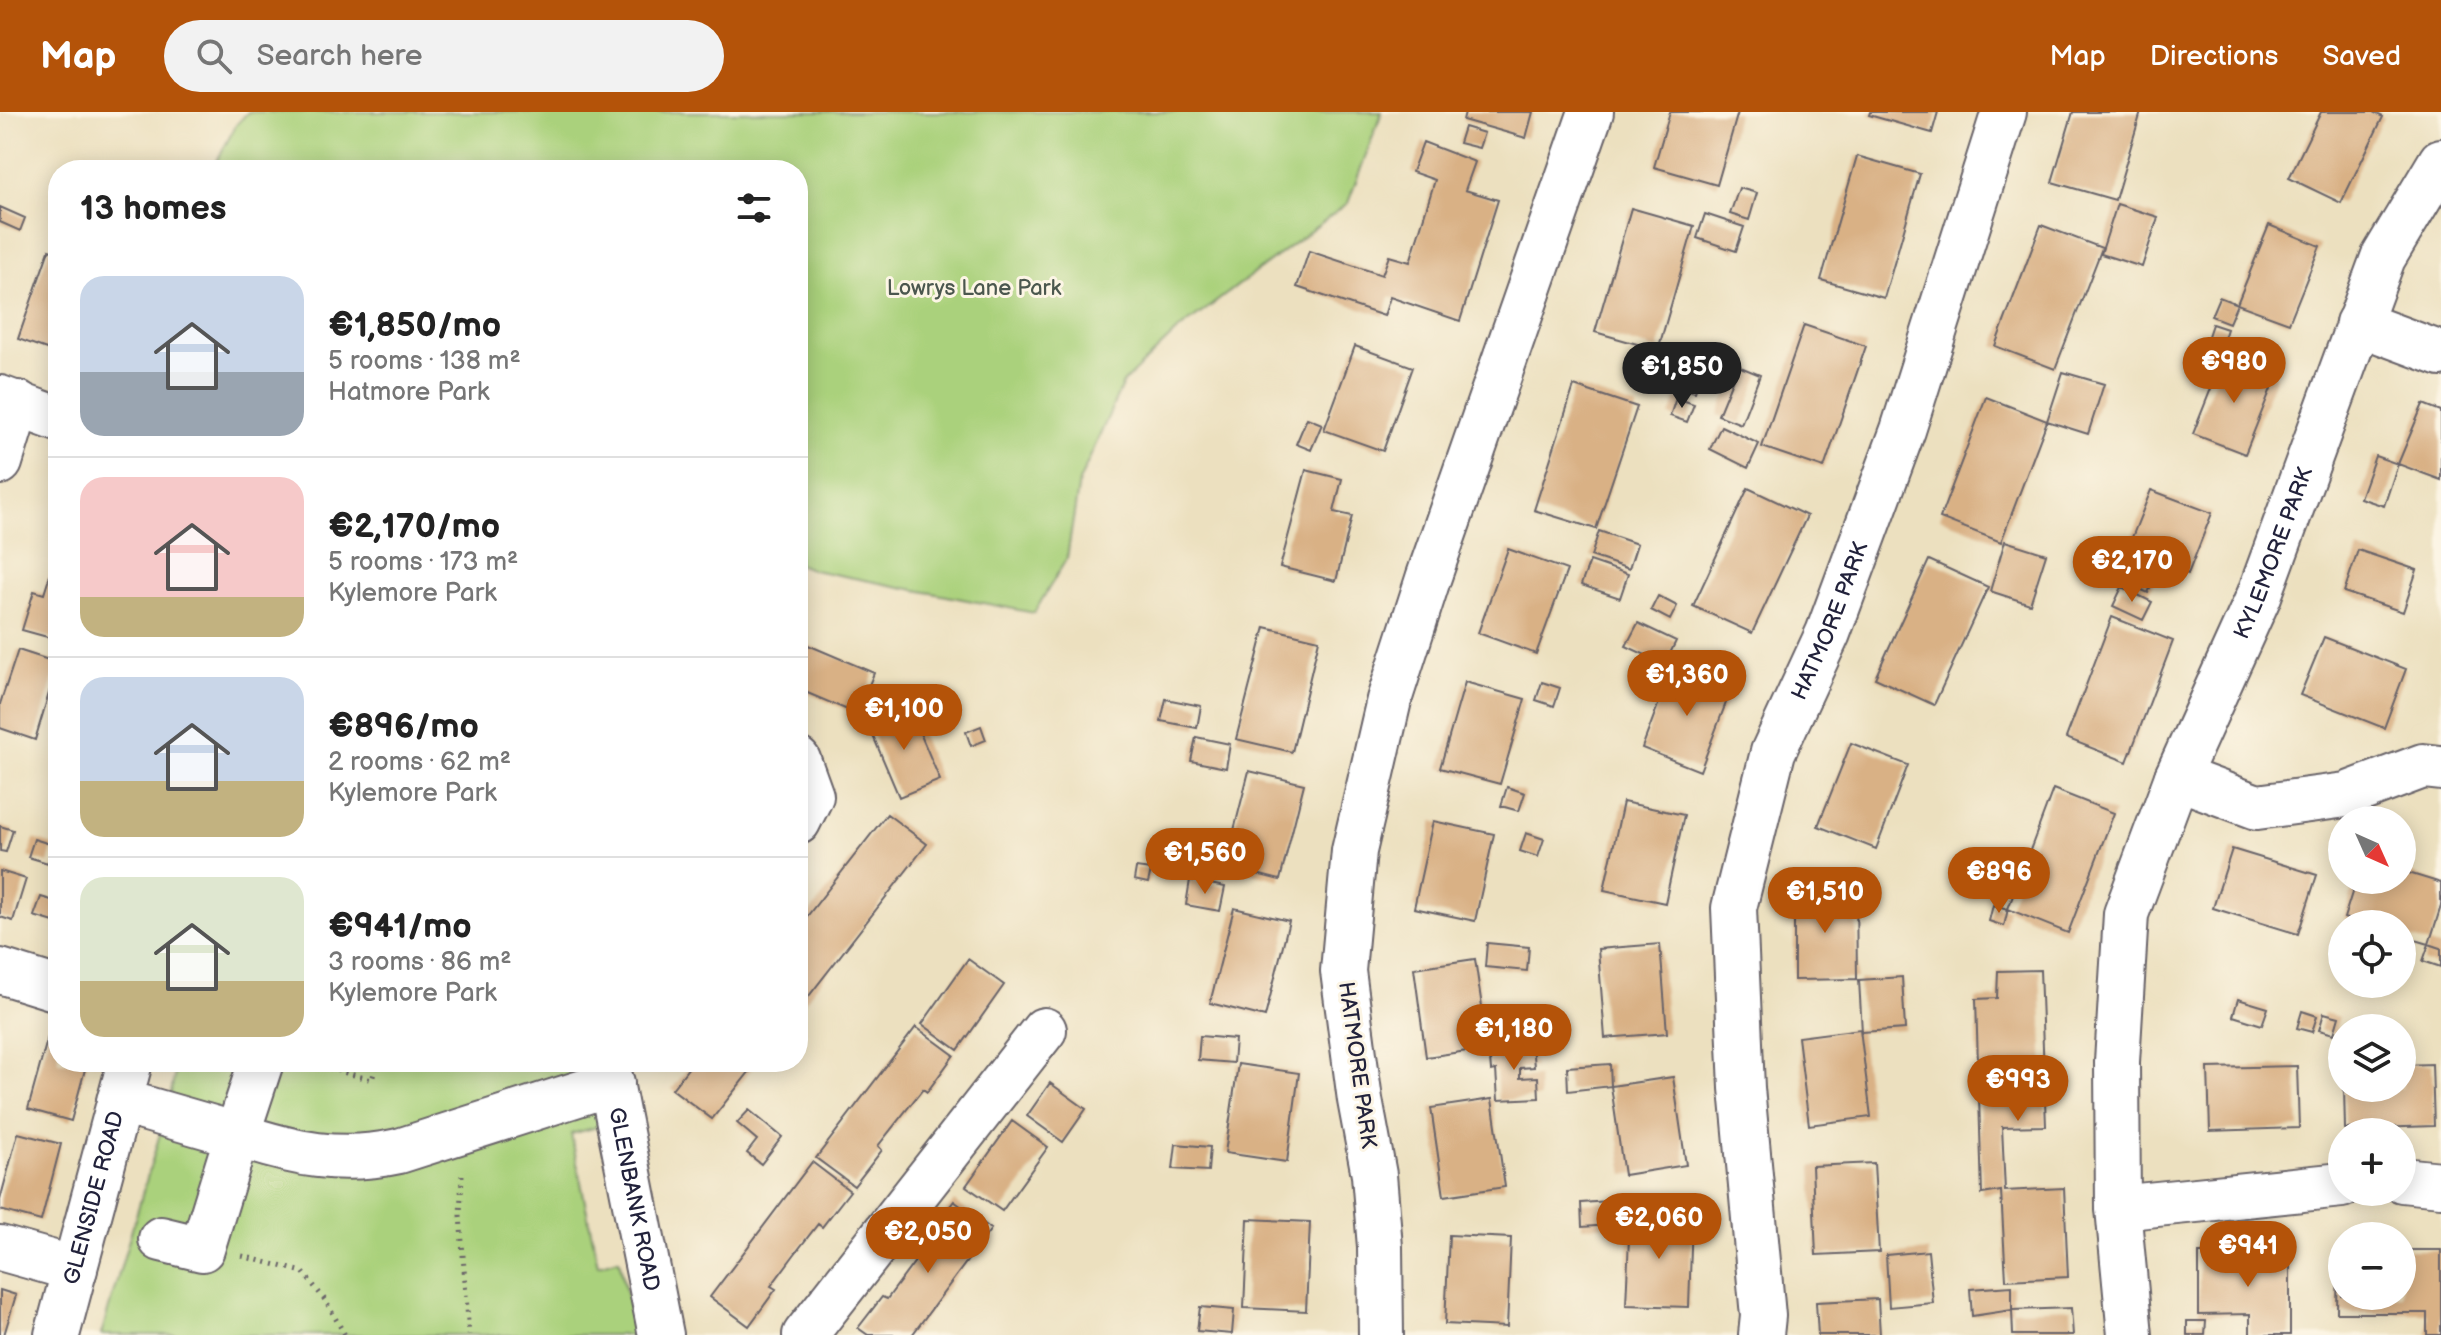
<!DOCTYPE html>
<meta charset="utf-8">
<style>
body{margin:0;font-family:"Balsamiq Sans",sans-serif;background:#f2f2f2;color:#222;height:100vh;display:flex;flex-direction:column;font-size:30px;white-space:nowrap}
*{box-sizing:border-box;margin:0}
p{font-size:26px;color:#767676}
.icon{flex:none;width:44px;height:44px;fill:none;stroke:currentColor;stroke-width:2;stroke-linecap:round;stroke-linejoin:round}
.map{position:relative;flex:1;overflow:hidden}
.drawer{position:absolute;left:48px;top:48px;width:760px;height:912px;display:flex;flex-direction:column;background:#fff;border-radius:32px;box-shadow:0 4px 20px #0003}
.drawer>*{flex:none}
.needle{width:52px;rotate:135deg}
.buttons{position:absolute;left:2328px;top:694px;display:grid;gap:16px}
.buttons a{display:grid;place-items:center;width:88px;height:88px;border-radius:50%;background:#fff;box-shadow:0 4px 20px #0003;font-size:40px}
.price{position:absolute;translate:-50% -68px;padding:0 18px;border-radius:28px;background:#b45309;color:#fff;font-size:26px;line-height:52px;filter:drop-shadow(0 2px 4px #0008)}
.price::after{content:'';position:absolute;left:50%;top:48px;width:24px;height:18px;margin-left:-12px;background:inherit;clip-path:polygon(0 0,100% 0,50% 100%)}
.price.active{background:#222;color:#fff}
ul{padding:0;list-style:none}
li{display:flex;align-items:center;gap:24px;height:200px;padding:0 32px}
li+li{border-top:2px solid #e0e0e0}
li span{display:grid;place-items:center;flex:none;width:224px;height:160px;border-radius:24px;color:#555}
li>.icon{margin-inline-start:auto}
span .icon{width:96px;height:96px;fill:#fffc;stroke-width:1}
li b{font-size:34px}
h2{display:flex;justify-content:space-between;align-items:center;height:96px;padding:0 32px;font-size:34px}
header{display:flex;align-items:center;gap:48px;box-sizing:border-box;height:112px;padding:0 40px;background:#b45309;color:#fff}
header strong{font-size:38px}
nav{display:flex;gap:44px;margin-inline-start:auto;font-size:28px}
.search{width:560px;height:72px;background:#f2f2f2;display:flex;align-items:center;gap:20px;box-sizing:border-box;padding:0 28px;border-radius:44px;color:#767676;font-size:30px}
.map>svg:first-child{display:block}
.green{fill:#aad17c;stroke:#667a5c;stroke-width:2}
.building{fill:#d9b185}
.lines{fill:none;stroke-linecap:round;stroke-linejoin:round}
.minor-casing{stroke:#696469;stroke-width:48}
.path{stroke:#696469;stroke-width:5;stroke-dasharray:2 6;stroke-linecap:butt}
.minor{stroke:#fff;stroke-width:44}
.labels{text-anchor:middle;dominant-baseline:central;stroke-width:6;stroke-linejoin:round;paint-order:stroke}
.park-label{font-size:22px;fill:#4b574e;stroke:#fcf5e5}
.street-label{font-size:22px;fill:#22223b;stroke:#fcf5e5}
</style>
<header>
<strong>Map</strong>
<div class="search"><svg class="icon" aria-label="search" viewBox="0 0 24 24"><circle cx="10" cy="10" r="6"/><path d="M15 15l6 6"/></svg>Search here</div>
<nav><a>Map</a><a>Directions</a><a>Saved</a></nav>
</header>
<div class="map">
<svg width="2441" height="1223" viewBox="0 0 2441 1223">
<rect width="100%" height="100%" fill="#fcf5e5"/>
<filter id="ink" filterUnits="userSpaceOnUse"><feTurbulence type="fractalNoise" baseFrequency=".0125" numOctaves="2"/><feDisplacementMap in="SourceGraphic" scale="16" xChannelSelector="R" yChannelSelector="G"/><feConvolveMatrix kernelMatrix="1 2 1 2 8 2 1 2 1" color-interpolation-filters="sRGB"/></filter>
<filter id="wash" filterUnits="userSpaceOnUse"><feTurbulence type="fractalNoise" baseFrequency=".006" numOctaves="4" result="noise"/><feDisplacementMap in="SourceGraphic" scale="32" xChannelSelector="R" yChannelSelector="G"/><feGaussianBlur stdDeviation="1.8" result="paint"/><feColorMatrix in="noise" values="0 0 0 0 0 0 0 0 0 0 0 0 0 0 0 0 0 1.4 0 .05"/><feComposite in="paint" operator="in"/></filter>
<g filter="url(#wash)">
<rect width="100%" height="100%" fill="#ece0bf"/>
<path class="green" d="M248 0H1382L1348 91 1176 220 1123 271 1079 370 1067 446 1034 501 813 458 798 452V58H212L236 13Z
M177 950H586L601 1014 571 1022 598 1153 619 1147 635 1223H101L169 991Z"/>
<g id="blocks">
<path class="building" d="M1465 0H1533L1526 26 1463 8Z
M1670 0H1738L1717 73 1654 55Z
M1870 0H1938L1932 21 1869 3Z
M2073 0H2141L2115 88 2052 70Z
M2321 0H2373L2383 5 2341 91 2289 66Z
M1464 15 1484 21 1479 36 1459 31Z
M1423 30 1475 50 1465 78 1498 88 1460 209 1390 185 1384 204 1297 175 1309 139 1382 163 1389 144 1410 150 1435 68 1412 60Z
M1857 44 1920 62 1884 186 1821 168Z
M1739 76 1757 81 1749 108 1730 102Z
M2117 92 2158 105 2142 155 2101 142Z
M0 95 25 106 20 119 0 110Z
M1631 96 1694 114 1658 238 1595 220Z
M1705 102 1744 115 1736 139 1697 126Z
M2041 113 2102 136 2055 257 1995 234Z
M2269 113 2320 134 2289 211 2237 192Z
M49 138 58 141V241L18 227Z
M2219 185 2237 192 2229 211 2211 204Z
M2212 212 2227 217 2222 232 2207 227Z
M1804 213 1866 234 1824 356 1762 335Z
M1355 234 1413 255 1383 339 1324 318Z
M1664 244 1703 256 1695 280 1656 268Z
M2224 244 2276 264 2245 342 2193 322Z
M1738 254 1760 263 1741 312 1718 303Z
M2063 260 2104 272 2088 322 2047 309Z
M1574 274 1637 295 1596 417 1534 398Z
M1986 285 2047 309 2001 430 1940 406Z
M1676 286 1694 292 1687 310 1670 304Z
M2423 292 2441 299V368L2398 352Z
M1307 306 1322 312 1311 338 1296 332Z
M1721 314 1759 332 1748 356 1710 337Z
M2375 344 2398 352 2384 394 2360 386Z
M1306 358 1342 367 1334 400 1352 404 1336 469 1280 455Z
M1748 376 1807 404 1752 521 1693 494Z
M2151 378 2212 401 2188 462 2127 438Z
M1599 419 1637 432 1629 457 1591 444Z
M2005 429 2046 442 2030 492 1990 479Z
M1508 437 1567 458 1536 542 1478 521Z
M58 438V528L22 518 34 479 44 482Z
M2358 438 2417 458 2403 500 2344 480Z
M2126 447 2157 462 2148 481 2117 466Z
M1929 448 1988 475 1934 593 1875 566Z
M1590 449 1628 462 1620 486 1581 473Z
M2122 475 2152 490 2143 508 2113 494Z
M1658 484 1677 494 1670 508 1651 498Z
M2112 505 2173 529 2127 650 2066 626Z
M1638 511 1676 529 1665 552 1626 534Z
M1265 515 1319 528 1292 640 1236 627Z
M2324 525 2406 557 2384 616 2300 583Z
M801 530 874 561 857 602 798 577V537Z
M18 538 58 551 35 628 0 616V592Z
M1673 553 1732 575 1700 659 1642 636Z
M1465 570 1525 587 1500 672 1440 656Z
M1542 570 1560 576 1554 594 1536 588Z
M1166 587 1201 594 1197 616 1161 609Z
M909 595 940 668 899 685 868 612Z
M981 614 986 628 971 634 966 620Z
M1196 625 1230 632 1226 656 1191 649Z
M1851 631 1908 653 1876 737 1818 714Z
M1249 659 1304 672 1280 768 1225 754Z
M1507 675 1525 681 1519 699 1501 694Z
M2053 677 2114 701 2068 821 2008 797Z
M1623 690 1684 703 1665 791 1604 778Z
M887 702 927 732 798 898V816Z
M1433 709 1494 722 1475 809 1414 796Z
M0 714 13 718 6 740 0 739Z
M1526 721 1544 727 1538 745 1520 739Z
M34 727 53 733 48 751 28 745Z
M1161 729 1224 743 1218 767 1156 754Z
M2232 737 2317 763 2298 822 2213 796Z
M1136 756 1151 758 1148 771 1134 768Z
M0 759 26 767 13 809 0 805Z
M2402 759 2441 771V794L2429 832 2402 824V812H2362L2344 806 2356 768H2402Z
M1190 768 1225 775 1220 799 1186 793Z
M1856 778 1857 867 1794 868V779Z
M41 785 58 790 57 811 34 804Z
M1993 793 2008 797 2004 814 1989 809Z
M1234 796 1289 809 1265 905 1210 891Z
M1487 831 1529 835 1527 859 1485 855Z
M1660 832 1667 921 1605 926 1598 837Z
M2429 832 2441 836V855L2423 849Z
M968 847 1004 873 958 938 922 912Z
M1475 847 1488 936 1426 945 1414 856Z
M2040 858 2046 1014 2002 1015 2005 1079 2064 1076 2068 1165 2006 1168 2001 1079 1982 1082 1976 887 1997 886 1998 859Z
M1902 865 1905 917 1862 920 1859 868Z
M2238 887 2268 896 2262 913 2233 904Z
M2302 899 2317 904 2312 920 2297 916Z
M2324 901 2339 905 2334 922 2319 918Z
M916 915 954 943 927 980 923 977 878 1034 882 1038 854 1074 816 1046Z
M1860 917 1871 1005 1809 1013 1798 925Z
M49 921 58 923V950H87L71 1009 28 997Z
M1200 924 1235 927 1233 951 1198 948Z
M1532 931 1534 955 1520 956V966L1538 965 1539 986 1498 988 1496 958 1491 959 1489 935Z
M693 950H757L712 1007 672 977Z
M1238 952 1299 961 1287 1050 1225 1041Z
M1610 952 1611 974 1673 965 1686 1053 1624 1063 1611 974 1568 979 1567 955Z
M2432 952 2434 1014 2345 1017 2344 976H2402V953Z
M2297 954 2299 1016 2210 1019 2208 956Z
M1050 971 1086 997 1063 1030 1027 1004Z
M1492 987 1505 1075 1444 1084 1431 996Z
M749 998 782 1025 761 1052 747 1041 757 1028 737 1011Z
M1012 1009 1048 1035 1002 1099 966 1074Z
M18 1021 61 1032 41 1109 0 1098V1088Z
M1176 1032 1210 1035 1208 1059 1173 1057Z
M812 1050 850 1079 822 1115 818 1112 794 1143 771 1174 776 1177 749 1214 710 1185Z
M1874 1051 1879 1140 1816 1143 1812 1054Z
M1624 1088 1625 1112 1582 1115 1581 1091Z
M954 1089 991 1117 912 1223H868L858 1216 882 1185 887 1187 933 1125 928 1123Z
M1630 1103 1692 1106 1689 1195 1626 1193Z
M1248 1107 1310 1110 1306 1199 1244 1196Z
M1449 1123 1511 1126 1507 1215 1445 1212Z
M2402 1138H2441V1223H2427V1201H2337L2338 1139H2342V1184H2402Z
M1928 1139 1933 1191 1889 1195 1886 1143Z
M2290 1140V1223H2250V1202L2199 1203V1141Z
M2012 1174V1198L1972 1204 1970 1177Z
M0 1178 16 1183 4 1223H0Z
M1878 1187 1880 1223H1818L1816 1190Z
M1200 1195 1234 1198 1232 1222 1197 1219Z
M2071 1196 2073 1223H2013L2012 1198Z
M2187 1209H2206L2205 1223H2187Z"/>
</g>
</g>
<g filter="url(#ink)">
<use href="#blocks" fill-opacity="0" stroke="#696469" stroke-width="2"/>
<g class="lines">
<g class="minor-casing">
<g id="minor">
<path d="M2358 211 2441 242"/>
<path d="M0 286 58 307"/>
<path d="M0 350 18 291"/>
<path d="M798 648 811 684 798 710"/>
<path d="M2177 665 2257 695 2346 683 2423 654 2441 656"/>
<path d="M0 859 58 877"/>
<path d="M261 950 237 1023C294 1042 340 1052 399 1039L612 971"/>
<path id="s1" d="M607 950 661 1223"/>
<path d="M119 989 237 1023 202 1137 161 1127"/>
<path d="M2402 1068 2441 1072"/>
<path d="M2118 1096 2342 1073"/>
<path d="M0 1136 75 1157"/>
<path id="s2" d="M57 1223 130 950"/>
<path d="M805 1223 1044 918"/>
<path d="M1381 1223 1380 1135 1374 1063 1360 988 1343 859 1354 739 1389 588 1428 467 1591 0"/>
<path id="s3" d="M1761 1223 1763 1204 1742 976 1734 796 1773 640 1828 521 1903 318 2004 0"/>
<path id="s4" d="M2130 1223 2118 1096 2117 950 2126 802 2177 665 2259 484 2383 146 2441 49"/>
</g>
</g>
<path class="path" d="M306 950 372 968 377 950
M462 1063 460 1103 469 1223
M242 1144 303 1160 325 1188 345 1223"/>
<use href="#minor" class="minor"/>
</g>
</g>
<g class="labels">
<g class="park-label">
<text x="974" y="176">Lowrys Lane Park</text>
</g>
<g class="street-label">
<text stroke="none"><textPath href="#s4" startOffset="812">KYLEMORE PARK</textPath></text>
<text stroke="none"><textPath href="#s3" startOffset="732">HATMORE PARK</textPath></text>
<text transform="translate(1357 953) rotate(82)">HATMORE PARK</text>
<text stroke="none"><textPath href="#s2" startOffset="142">GLENSIDE ROAD</textPath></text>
<text stroke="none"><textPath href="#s1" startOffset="140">GLENBANK ROAD</textPath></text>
</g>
</g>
</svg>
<div class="buttons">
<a><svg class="needle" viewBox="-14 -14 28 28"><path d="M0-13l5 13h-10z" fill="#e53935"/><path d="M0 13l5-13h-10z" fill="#767676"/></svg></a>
<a><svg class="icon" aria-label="locate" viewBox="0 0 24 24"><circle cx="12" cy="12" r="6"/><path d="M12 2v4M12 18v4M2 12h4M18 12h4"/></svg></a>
<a><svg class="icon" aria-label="layers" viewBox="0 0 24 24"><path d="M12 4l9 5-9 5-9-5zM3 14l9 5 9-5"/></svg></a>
<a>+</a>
<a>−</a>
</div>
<b class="price" style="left:2234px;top:293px">€980</b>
<b class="price active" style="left:1682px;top:298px">€1,850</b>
<b class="price" style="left:2132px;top:492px">€2,170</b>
<b class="price" style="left:1687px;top:606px">€1,360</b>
<b class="price" style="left:904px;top:640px">€1,100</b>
<b class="price" style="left:1205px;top:784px">€1,560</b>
<b class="price" style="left:1999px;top:803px">€896</b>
<b class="price" style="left:1825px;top:823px">€1,510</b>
<b class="price" style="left:1514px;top:960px">€1,180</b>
<b class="price" style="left:2018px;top:1011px">€993</b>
<b class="price" style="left:1659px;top:1149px">€2,060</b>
<b class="price" style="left:928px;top:1163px">€2,050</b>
<b class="price" style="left:2248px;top:1177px">€941</b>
<section class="drawer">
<h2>13 homes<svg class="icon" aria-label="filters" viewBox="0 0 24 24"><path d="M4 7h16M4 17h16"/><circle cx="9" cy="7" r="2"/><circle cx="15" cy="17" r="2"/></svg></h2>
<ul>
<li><span style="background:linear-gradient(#c9d6e8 60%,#9aa5b1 0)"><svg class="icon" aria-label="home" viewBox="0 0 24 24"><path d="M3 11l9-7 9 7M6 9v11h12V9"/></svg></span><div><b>€1,850/mo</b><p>5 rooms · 138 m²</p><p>Hatmore Park</p></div></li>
<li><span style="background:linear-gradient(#f6c9c9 75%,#c2b280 0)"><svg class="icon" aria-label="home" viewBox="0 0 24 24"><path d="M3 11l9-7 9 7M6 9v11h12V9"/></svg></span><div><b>€2,170/mo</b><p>5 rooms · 173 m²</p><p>Kylemore Park</p></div></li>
<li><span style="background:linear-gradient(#c9d6e8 65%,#c2b280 0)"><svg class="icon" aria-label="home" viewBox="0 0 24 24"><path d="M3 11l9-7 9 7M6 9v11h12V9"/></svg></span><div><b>€896/mo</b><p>2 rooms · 62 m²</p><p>Kylemore Park</p></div></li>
<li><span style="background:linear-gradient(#dfe7d0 65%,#c2b280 0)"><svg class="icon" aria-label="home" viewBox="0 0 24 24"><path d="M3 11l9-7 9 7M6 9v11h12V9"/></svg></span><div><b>€941/mo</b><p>3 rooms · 86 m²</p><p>Kylemore Park</p></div></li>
</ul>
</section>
</div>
